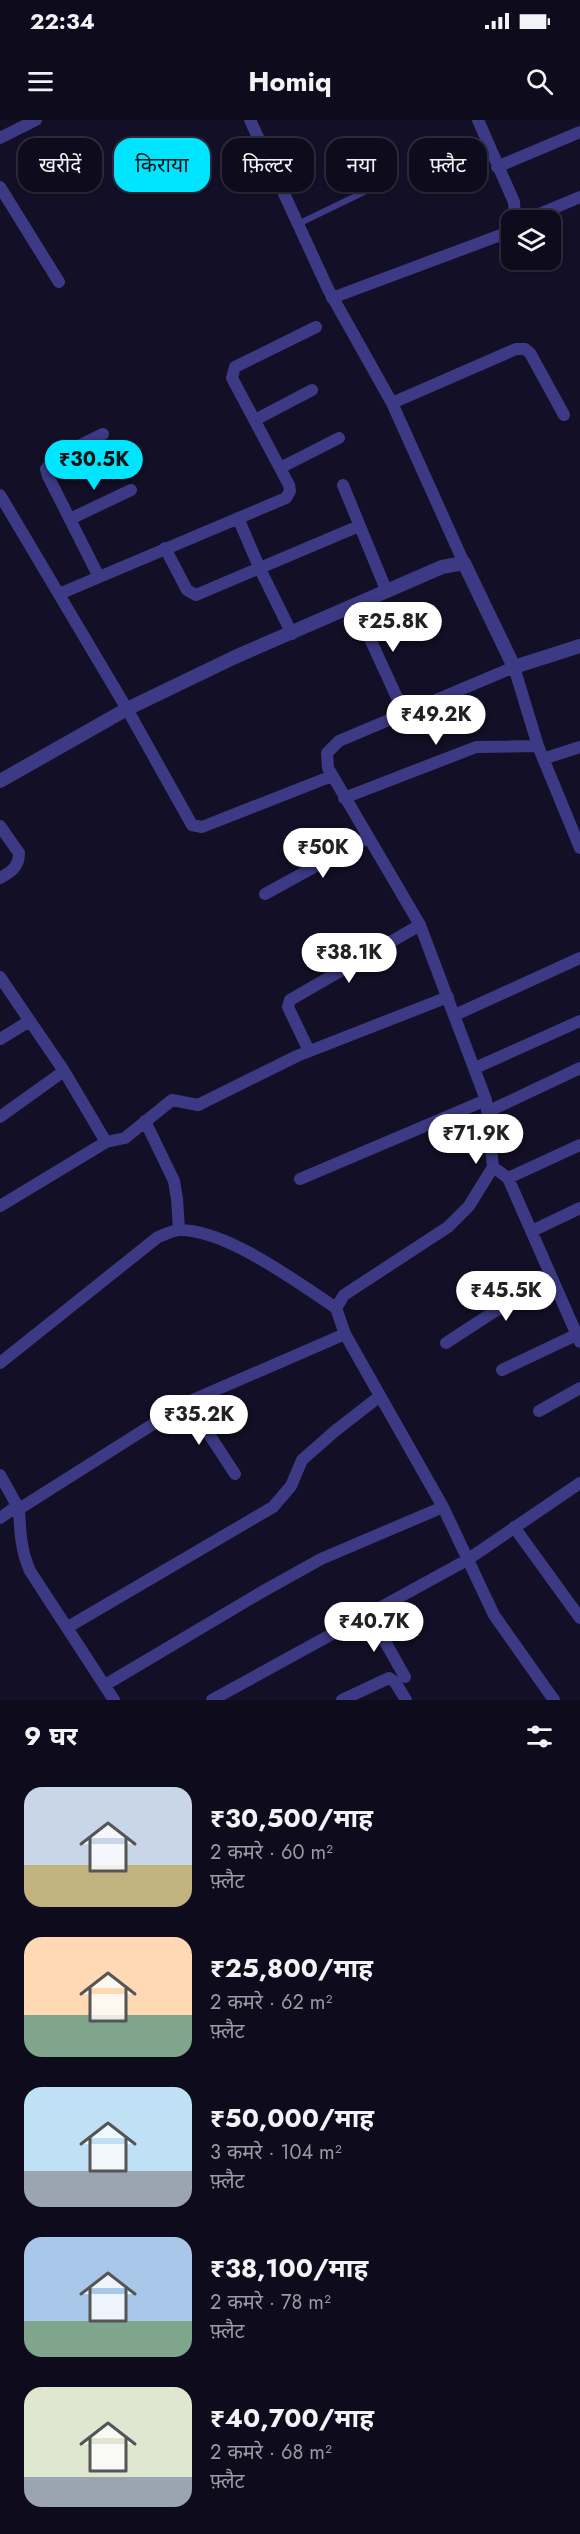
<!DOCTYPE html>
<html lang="hi">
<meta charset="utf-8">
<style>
body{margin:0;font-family:Jost,"Noto Sans Devanagari",sans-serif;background:#1c1929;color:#f1f3f6;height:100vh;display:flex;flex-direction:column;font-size:22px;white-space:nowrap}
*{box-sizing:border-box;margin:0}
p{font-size:20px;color:#9b9ba3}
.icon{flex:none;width:33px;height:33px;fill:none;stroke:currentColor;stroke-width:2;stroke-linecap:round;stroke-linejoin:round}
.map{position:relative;height:1580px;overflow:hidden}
.sheet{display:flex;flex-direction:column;background:#0e0b1c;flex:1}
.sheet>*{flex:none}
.guide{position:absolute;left:18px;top:18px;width:544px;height:54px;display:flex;gap:12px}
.tools{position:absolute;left:501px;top:90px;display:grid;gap:12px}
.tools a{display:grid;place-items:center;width:60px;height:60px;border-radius:12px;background:#0e0b1c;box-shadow:0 2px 4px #0004,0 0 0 2px #2e2b3b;font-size:30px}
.price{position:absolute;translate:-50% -51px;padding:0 14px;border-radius:21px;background:#fff;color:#222;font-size:20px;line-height:39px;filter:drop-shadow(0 2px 3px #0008)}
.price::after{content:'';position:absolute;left:50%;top:36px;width:18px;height:14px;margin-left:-9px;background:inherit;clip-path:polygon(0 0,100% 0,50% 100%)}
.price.on{background:#00e5ff;color:#111}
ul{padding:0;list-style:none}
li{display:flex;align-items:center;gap:18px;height:150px;padding:0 24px}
li span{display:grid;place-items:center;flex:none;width:168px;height:120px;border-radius:18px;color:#555}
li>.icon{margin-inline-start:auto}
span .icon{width:72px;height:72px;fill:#fffc;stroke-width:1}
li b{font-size:26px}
h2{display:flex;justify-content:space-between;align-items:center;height:72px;padding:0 24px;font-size:26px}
.pill{padding:0 21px;border-radius:18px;background:#0e0b1c;box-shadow:0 2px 4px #0004,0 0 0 2px #2e2b3b;font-size:21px;line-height:54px}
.pill.on{background:#00e5ff;color:#111}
.status{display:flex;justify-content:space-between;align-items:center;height:42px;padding:0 30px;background:#0e0b1c;direction:ltr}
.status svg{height:16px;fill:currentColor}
header{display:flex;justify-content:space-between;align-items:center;height:78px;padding:0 24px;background:#0e0b1c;font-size:27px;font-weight:700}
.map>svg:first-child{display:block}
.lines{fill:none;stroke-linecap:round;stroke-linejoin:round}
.service{stroke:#3d3a85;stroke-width:6}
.minor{stroke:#3d3a85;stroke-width:12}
.tertiary{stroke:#3d3a85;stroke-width:14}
</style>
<div class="status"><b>22:34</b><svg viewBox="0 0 49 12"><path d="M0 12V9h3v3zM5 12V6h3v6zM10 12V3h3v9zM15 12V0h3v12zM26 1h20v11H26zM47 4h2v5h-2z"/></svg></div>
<header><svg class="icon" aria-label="menu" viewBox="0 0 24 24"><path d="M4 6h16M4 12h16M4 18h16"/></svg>Homiq<svg class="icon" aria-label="search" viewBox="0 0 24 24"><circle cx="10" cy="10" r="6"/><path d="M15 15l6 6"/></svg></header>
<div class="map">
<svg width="580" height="1580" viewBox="0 0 580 1580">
<rect width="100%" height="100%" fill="#130f26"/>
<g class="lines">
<path class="service" d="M298 104 389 60"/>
<path class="minor" d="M250 0 328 169 392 283 464 443
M478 0 514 82 515 100
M0 18 36 0
M497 47 580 12
M0 67 59 162
M525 100 580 77
M332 178 506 113 512 108
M392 283 516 229H525L530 233 564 295
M255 300 312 270
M280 348 339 318
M343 365 387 472
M0 375 127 589 192 705 202 707 332 656
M238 398 260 449 292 514
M70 399 131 370
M165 428 187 470 196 475 359 406
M99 457 48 356 46 349 56 337 103 314
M59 474 286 378 290 371 289 365 232 258 235 247 316 207
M355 486 404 593
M543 639 580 627
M344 678 476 627 538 626
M0 706 19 733C19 747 11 752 0 758
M265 774 367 718
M0 857 64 951 106 1022 0 1086
M455 895 580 838
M0 919 28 902
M309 931 288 887 290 880 420 805
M475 948 580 901
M489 991 580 948
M0 997 64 951
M145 1001 174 1061 177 1079 179 1110
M106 1022 125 1018 172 980 198 985 297 936 448 877
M493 1047 508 1058 580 1025
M508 1058 580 1222
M300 1059 486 980
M532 1111 580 1088
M446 1223 492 1193 552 1158
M0 1243 158 1117C164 1115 173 1110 180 1110 227 1110 297 1162 336 1188
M502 1250 580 1213
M188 1282 235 1354
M539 1291 580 1268
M0 1355 19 1389 188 1282 345 1214
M19 1389C20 1411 21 1431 30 1451L114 1580
M0 1398 17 1386
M514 1407 580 1498
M370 1495 405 1557
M68 1507 273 1387 291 1366 302 1340 335 1311 380 1276
M105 1565 260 1473 321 1439 443 1387
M212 1580 467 1440 580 1363
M342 1580 389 1558 395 1562 406 1580
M554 1580 494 1495 443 1387 345 1214 336 1188 344 1175 448 1107 469 1086 493 1047 486 980 420 805 328 648 327 633 339 621 514 547 538 626 580 728"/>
<path class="tertiary" d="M0 661 127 589 235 537 442 447 464 443 514 547 580 526"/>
</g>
</svg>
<div class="tools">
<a><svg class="icon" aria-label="layers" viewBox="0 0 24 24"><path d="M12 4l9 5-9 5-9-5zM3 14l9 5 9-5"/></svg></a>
</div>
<b class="price on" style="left:94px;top:371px">₹30.5K</b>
<b class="price" style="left:393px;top:533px">₹25.8K</b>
<b class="price" style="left:436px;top:626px">₹49.2K</b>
<b class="price" style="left:323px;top:759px">₹50K</b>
<b class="price" style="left:349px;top:864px">₹38.1K</b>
<b class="price" style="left:476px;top:1045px">₹71.9K</b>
<b class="price" style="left:506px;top:1202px">₹45.5K</b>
<b class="price" style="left:199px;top:1326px">₹35.2K</b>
<b class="price" style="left:374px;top:1533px">₹40.7K</b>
<div class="guide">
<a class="pill">खरीदें</a>
<a class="pill on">किराया</a>
<a class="pill">फ़िल्टर</a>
<a class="pill">नया</a>
<a class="pill">फ़्लैट</a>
</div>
</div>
<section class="sheet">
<h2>9 घर<svg class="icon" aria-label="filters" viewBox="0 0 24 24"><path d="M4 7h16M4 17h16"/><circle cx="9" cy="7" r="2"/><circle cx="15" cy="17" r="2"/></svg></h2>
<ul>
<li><span style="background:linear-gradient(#c9d6e8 65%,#c2b280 0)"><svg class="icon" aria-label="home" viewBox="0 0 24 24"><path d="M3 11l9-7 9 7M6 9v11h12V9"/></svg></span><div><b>₹30,500/माह</b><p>2 कमरे · 60 m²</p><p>फ़्लैट</p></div></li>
<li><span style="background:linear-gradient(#ffd9b3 65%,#7fa58c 0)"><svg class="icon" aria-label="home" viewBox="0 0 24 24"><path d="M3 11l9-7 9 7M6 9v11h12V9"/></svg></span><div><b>₹25,800/माह</b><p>2 कमरे · 62 m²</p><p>फ़्लैट</p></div></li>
<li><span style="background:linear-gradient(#bfe0f5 70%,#9aa5b1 0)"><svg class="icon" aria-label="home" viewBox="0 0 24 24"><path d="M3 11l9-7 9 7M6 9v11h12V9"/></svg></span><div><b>₹50,000/माह</b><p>3 कमरे · 104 m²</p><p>फ़्लैट</p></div></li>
<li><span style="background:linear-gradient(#a9c7e8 70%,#7fa58c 0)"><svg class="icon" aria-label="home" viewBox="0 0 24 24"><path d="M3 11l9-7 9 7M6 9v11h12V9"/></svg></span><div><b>₹38,100/माह</b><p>2 कमरे · 78 m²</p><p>फ़्लैट</p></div></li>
<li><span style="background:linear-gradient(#dfe7d0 75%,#9aa5b1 0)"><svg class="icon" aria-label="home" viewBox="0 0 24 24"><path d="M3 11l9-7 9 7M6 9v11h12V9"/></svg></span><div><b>₹40,700/माह</b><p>2 कमरे · 68 m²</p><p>फ़्लैट</p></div></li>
</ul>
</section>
